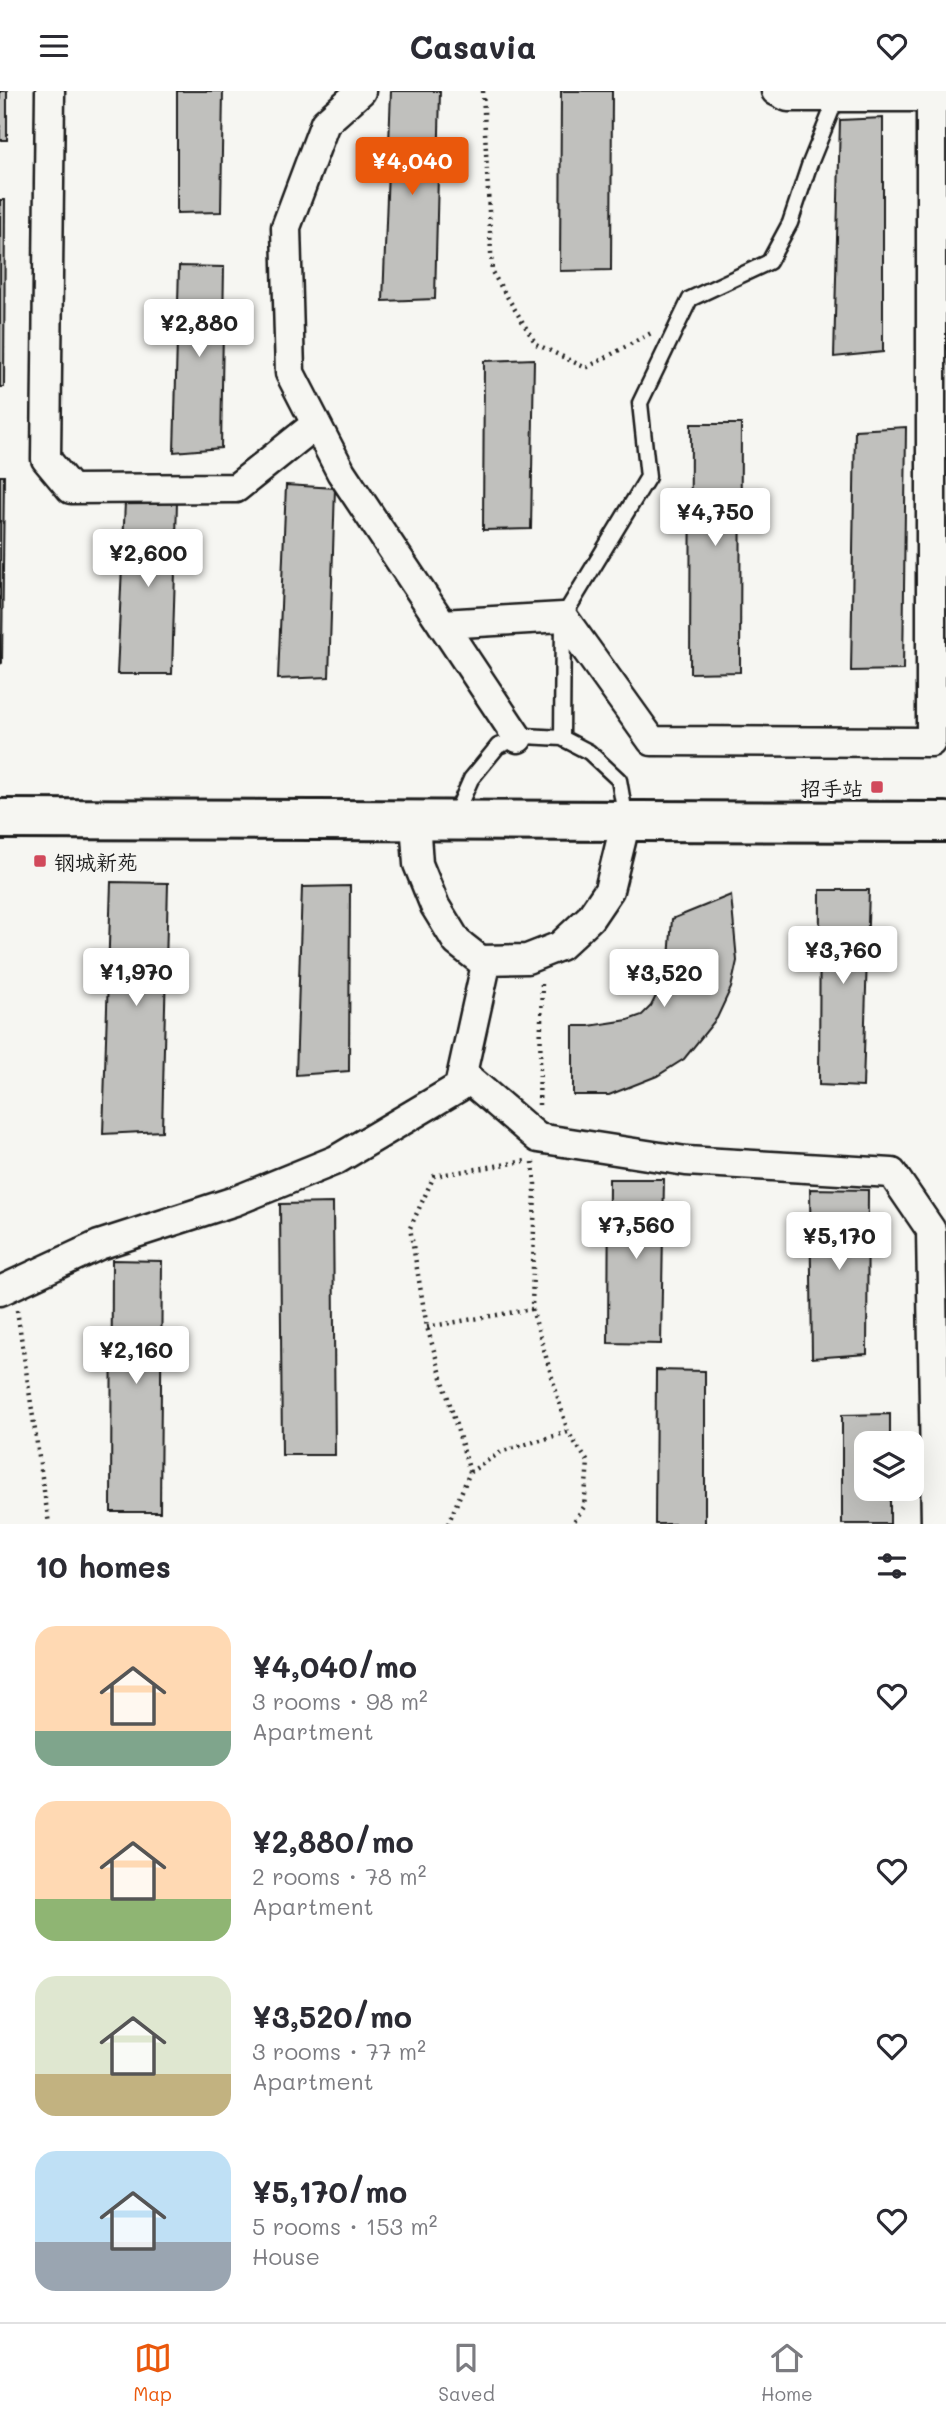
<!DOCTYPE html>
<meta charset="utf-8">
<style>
body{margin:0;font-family:Mali,"LXGW WenKai TC",sans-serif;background:#f7f7f7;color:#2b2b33;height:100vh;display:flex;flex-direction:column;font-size:26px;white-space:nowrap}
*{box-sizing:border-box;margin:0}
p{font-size:23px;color:#7c7c81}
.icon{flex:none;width:38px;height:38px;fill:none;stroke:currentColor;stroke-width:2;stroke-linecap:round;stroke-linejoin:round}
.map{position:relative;height:1433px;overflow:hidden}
.panel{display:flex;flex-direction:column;background:#fff;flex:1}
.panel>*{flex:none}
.fabs{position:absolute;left:854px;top:1340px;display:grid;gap:14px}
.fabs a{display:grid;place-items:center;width:70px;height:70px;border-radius:14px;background:#fff;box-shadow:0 7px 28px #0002;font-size:35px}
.price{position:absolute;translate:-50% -60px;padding:0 16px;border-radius:7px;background:#fff;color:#222;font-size:23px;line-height:46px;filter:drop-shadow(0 2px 4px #0008)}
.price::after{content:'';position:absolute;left:50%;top:42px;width:21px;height:16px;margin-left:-10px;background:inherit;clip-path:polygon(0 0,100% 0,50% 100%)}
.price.active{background:#ea580c;color:#fff}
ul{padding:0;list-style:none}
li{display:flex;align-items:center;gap:21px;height:175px;padding:0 35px}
li span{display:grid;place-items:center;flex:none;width:196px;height:140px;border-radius:21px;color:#555}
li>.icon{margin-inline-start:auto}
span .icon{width:84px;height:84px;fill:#fffc;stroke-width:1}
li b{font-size:30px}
h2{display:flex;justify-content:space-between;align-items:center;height:84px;padding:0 35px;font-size:30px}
header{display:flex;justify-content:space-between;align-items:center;height:91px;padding:0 35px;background:#fff;font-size:32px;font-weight:800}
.menu{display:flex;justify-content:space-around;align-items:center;height:98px;border-top:2px solid #e1e1e2;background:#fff;font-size:19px;color:#7c7c81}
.menu a{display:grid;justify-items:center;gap:4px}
.menu .active{color:#ea580c}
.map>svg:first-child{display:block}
.building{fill:#c0c0bd;stroke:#1c1c1c;stroke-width:2}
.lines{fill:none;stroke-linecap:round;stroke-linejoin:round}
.lane-casing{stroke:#1c1c1c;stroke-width:19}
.street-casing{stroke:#1c1c1c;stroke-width:33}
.secondary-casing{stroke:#1c1c1c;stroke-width:44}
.path{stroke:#1c1c1c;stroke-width:4.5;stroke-dasharray:2 5;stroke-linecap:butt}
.lane{stroke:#f6f6f2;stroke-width:14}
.street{stroke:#f6f6f2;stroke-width:28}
.secondary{stroke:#f6f6f2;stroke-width:38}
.poi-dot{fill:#d1495b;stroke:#f6f6f2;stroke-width:2.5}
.labels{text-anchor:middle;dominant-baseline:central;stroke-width:6;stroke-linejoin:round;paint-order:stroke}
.poi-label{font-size:21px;fill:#1c1c1c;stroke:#f6f6f2;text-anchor:end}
</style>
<header><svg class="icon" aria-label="menu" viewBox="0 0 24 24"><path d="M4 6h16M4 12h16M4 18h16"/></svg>Casavia<svg class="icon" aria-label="heart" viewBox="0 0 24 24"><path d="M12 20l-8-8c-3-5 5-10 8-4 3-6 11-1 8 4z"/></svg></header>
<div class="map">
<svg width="946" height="1433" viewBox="0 0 946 1433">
<rect width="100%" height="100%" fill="#f6f6f2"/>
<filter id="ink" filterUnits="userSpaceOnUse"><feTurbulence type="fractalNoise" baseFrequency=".0143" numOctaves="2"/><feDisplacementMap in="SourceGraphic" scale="14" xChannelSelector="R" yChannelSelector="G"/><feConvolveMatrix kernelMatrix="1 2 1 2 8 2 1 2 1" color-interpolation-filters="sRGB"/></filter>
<g filter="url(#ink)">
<path class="building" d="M0 0H7V49H0Z
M177 0H223L221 121 177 122Z
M391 0H440L435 208 383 210Z
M561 0H612L611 179 560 180Z
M883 27V261L834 266 840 29Z
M0 109H5L4 296H0Z
M179 175 224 176 221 357 174 361Z
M534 268 531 438 483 439 484 270Z
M691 333H741L740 581 690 582Z
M906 336 903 579 851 580 855 339Z
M0 385H4L2 572 0 573Z
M286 394 335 397 329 586 278 588Z
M125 411H177L172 583H117Z
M111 791 168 792 162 1040 103 1043Z
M350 795 349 980 296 984 302 796Z
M820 799H869L863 996 819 994Z
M731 804 737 870 731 897 717 927 684 968 657 985 609 1004H573V935H589L628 929 642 924 651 915 668 881 672 828Z
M609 1088H664L661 1253 608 1252Z
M810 1098 868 1099 867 1263 812 1267Z
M333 1112 335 1364H282L280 1113Z
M112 1169 162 1170 160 1421H111Z
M656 1279 705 1280V1433H655Z
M890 1323V1353H866V1398H890V1433H842V1324Z"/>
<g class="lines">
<g class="lane-casing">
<path id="lane" d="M562 647 563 526 648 386 640 312 690 208 769 171 790 132 809 75 837 6
M460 729V713L471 688 498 655 525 645 562 647 589 661 619 689 626 729"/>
</g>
<g class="street-casing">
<path id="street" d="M50 0 46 368 71 398 236 397 316 333
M361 0 325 32 286 136 290 282 341 381 518 647
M776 0 788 6H946
M442 533 563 526 652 650 931 651V6
M415 729 418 773 435 815 457 851 480 869 527 868 560 855 590 827 609 799 626 730
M462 982 538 1047 686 1070 892 1082 931 1139 936 1433
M0 1200 99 1154 235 1110 336 1069 459 996 487 869"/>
</g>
<g class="secondary-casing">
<path id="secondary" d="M0 728 946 731"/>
</g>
<path class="path" d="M483 0 492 181 536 253 586 277 653 241
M539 1014 542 890
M533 1071 535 1093 532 1218 568 1341
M17 1219 49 1433
M427 1236 532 1218
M470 1381 427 1236 410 1137 434 1085 526 1070
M448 1433 470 1381 503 1360 568 1341 588 1371 584 1416 572 1433"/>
<use href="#lane" class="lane"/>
<use href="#street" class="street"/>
<use href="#secondary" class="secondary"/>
</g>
</g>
<g class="poi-dot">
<rect x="870" y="689" width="14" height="14" rx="3.5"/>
<rect x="33" y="763" width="14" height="14" rx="3.5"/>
</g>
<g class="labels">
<g class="poi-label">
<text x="863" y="696">招手站</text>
<text x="54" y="770" text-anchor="start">钢城新苑</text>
</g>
</g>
</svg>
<div class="fabs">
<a><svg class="icon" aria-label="layers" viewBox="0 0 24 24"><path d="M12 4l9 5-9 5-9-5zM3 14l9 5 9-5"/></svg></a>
</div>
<b class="price active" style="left:412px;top:106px">¥4,040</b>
<b class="price" style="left:199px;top:268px">¥2,880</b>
<b class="price" style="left:715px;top:457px">¥4,750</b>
<b class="price" style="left:148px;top:498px">¥2,600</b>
<b class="price" style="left:843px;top:895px">¥3,760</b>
<b class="price" style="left:136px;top:917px">¥1,970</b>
<b class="price" style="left:664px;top:918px">¥3,520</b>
<b class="price" style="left:636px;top:1170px">¥7,560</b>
<b class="price" style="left:839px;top:1181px">¥5,170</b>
<b class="price" style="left:136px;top:1295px">¥2,160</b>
</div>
<section class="panel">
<h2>10 homes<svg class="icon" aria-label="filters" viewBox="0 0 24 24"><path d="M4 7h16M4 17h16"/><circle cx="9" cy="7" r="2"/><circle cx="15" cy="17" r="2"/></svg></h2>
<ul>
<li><span style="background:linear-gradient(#ffd9b3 75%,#7fa58c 0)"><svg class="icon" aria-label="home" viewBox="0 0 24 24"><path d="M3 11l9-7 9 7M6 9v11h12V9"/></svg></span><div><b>¥4,040/mo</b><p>3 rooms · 98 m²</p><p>Apartment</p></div><svg class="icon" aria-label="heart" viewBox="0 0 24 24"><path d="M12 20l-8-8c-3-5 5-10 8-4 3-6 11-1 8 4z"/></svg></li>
<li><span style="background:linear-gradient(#ffd9b3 70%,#8fb573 0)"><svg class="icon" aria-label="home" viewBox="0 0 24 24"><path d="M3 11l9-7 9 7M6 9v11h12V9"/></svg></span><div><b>¥2,880/mo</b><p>2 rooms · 78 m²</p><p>Apartment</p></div><svg class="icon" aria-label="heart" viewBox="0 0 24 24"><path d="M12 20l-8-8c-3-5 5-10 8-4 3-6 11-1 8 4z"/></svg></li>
<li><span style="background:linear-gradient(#dfe7d0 70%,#c2b280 0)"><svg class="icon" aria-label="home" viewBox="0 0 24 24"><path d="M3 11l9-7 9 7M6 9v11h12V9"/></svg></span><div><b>¥3,520/mo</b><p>3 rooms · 77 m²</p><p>Apartment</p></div><svg class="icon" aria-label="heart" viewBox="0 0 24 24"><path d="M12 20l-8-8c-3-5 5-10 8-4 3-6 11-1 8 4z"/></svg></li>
<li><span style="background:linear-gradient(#bfe0f5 65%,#9aa5b1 0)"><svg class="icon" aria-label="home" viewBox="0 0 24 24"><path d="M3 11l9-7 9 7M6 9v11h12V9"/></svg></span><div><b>¥5,170/mo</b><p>5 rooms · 153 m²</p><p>House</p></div><svg class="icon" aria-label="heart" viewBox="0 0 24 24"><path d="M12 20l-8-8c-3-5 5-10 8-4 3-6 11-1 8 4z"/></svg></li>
</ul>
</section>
<nav class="menu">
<a class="active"><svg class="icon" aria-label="map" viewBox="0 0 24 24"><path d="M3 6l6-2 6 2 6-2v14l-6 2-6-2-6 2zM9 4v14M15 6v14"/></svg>Map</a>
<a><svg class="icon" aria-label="saved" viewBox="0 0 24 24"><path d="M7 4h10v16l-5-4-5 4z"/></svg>Saved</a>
<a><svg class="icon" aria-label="home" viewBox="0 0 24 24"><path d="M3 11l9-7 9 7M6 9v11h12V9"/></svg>Home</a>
</nav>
